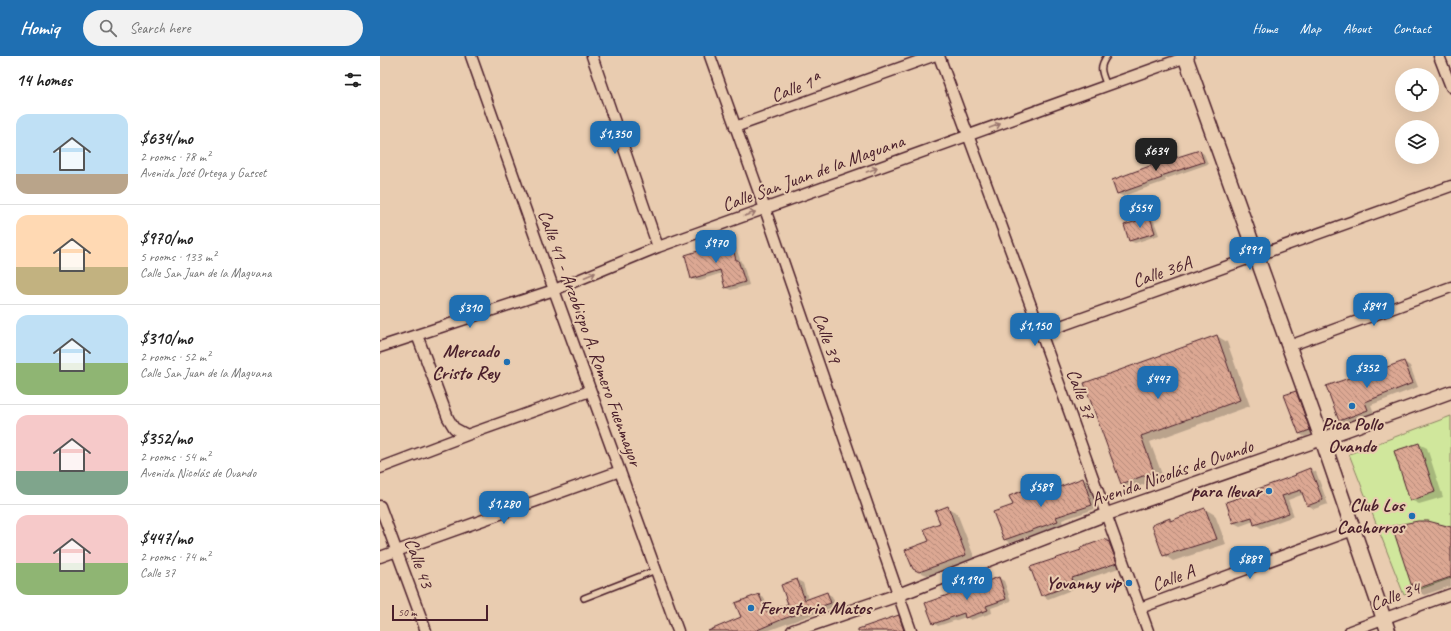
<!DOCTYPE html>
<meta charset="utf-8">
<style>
body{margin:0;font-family:Caveat,sans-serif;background:#f2f2f2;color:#222;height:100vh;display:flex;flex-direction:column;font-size:15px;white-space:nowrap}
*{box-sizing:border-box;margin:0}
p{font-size:13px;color:#767676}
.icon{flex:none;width:22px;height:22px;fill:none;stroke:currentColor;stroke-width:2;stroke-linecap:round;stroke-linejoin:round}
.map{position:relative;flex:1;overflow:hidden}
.details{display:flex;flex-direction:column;background:#fff;width:380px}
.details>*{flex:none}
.tools{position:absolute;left:1015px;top:12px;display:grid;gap:8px}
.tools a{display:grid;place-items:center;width:44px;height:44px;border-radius:50%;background:#fff;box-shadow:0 4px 16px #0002;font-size:20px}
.scale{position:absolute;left:12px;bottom:10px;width:96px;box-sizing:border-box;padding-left:4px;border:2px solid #4a1f2b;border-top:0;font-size:11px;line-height:14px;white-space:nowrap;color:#4a1f2b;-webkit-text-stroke:3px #e9ccb0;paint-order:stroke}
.price{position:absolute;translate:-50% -34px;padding:0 9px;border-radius:8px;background:#1f6fb2;color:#fff;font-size:13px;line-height:26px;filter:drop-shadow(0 1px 2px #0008)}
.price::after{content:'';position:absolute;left:50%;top:24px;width:12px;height:9px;margin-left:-6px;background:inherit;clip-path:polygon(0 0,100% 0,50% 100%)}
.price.current{background:#222;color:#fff}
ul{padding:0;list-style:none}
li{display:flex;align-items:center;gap:12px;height:100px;padding:0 16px}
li+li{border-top:1px solid #e0e0e0}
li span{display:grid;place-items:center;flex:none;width:112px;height:80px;border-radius:12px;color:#555}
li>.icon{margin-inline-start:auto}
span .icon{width:48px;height:48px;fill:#fffc;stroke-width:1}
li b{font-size:17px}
h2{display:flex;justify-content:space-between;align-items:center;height:48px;padding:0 16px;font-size:17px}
header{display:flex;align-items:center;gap:24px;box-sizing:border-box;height:56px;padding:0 20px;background:#1f6fb2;color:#fff}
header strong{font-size:19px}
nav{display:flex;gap:22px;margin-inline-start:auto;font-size:14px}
.search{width:280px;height:36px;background:#f2f2f2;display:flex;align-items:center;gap:10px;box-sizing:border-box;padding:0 14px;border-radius:22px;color:#767676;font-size:15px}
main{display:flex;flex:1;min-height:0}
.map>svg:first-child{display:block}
.green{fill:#d0e79c;stroke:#8d8364}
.shadow{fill:#0003}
.building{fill:url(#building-back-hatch);stroke:#4a1f2b}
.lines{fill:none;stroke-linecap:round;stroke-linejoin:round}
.service-casing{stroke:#4a1f2b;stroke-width:8}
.minor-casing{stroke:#4a1f2b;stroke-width:13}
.tertiary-casing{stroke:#4a1f2b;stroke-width:15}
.secondary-casing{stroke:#4a1f2b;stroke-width:17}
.service{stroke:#e9ccb0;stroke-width:5}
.minor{stroke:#e9ccb0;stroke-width:10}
.tertiary{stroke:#e9ccb0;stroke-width:12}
.secondary{stroke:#e9ccb0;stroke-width:14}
.oneway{stroke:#9a766e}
.poi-dot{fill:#1f6fb2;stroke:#e9ccb0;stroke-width:1.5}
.labels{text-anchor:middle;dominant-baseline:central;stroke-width:4;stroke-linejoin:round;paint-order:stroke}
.street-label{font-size:19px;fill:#4a1f2b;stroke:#e9ccb0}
.poi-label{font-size:19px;font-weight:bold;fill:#4a1f2b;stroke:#e9ccb0;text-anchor:end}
</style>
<header>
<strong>Homiq</strong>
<div class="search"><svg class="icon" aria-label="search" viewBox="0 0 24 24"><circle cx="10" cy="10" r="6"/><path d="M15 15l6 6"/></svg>Search here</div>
<nav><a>Home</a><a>Map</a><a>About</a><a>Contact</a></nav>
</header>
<main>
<section class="details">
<h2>14 homes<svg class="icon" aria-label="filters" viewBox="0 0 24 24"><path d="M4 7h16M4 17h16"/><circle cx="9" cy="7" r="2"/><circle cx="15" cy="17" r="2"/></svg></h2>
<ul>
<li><span style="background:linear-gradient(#bfe0f5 75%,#b9a48a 0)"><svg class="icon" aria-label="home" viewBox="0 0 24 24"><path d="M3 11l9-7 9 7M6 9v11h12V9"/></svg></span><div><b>$634/mo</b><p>2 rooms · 78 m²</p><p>Avenida José Ortega y Gasset</p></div></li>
<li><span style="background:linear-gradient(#ffd9b3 65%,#c2b280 0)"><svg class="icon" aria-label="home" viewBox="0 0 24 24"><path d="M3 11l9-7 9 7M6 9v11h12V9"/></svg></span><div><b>$970/mo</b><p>5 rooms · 133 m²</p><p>Calle San Juan de la Maguana</p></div></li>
<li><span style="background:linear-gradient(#bfe0f5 60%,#8fb573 0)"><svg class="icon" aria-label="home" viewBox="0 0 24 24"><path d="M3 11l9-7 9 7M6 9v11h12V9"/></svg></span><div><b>$310/mo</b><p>2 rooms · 52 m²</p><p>Calle San Juan de la Maguana</p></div></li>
<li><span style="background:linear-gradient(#f6c9c9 70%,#7fa58c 0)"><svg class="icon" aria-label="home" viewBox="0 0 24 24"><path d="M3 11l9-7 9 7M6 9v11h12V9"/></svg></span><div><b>$352/mo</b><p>2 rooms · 54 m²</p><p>Avenida Nicolás de Ovando</p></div></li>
<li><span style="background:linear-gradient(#f6c9c9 60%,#8fb573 0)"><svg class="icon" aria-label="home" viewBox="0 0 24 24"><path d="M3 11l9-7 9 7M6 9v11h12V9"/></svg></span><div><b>$447/mo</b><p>2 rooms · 74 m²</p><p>Calle 37</p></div></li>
</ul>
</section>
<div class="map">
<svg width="1071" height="575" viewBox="0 0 1071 575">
<defs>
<pattern id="building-back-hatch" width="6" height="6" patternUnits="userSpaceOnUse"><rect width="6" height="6" fill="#dca893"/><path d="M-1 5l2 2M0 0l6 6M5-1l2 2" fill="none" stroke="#b48878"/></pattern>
</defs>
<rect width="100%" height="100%" fill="#e9ccb0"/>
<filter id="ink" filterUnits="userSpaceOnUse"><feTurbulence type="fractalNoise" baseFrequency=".025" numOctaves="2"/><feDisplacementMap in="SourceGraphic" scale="8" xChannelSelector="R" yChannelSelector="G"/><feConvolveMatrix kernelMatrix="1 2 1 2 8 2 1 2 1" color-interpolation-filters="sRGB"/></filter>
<g filter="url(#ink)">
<path class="green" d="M1071 360V522L1024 539 969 398Z"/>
<path class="shadow" d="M819 95 824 98 828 108 785 123 786 125 743 140 738 138 733 124Z
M770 162 774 165 779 179 755 187 750 185 745 170Z
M351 186 355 189 361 206 363 208 369 229 351 234 346 232 342 217 317 225 312 223Z
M837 280 847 286 870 350 770 386 783 421 752 433 742 427 706 327Z
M1024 306 1030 310 1038 331 991 349 994 357 966 367 960 364 975 321 979 323Z
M916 336 920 338 934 377 925 381 920 378 906 339Z
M1039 388 1047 392 1063 441 1039 448 1031 444Z
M930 413 936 416 948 448 934 453 928 449 924 438 908 444 914 460 881 472 875 468 874 465 860 470 854 467 917 420Z
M703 423 709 426 718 452 682 464 683 469 650 481 648 480 630 487 624 483 634 450 647 434 653 438 654 441Z
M568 452 577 457 595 503 549 520 533 513 561 467Z
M825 453 835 459 846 488 793 505 784 499 790 464 792 465Z
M1048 466 1058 468 1071 473V530L1044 539 1034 533Z
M725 484 735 491 742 511 697 526 699 531 668 543 662 539 702 494Z
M619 522 624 525 631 545 611 552 612 557 591 564 586 561 558 570 554 567Z
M417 524 423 527 428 543 446 537 452 540 456 550 387 575H328L362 562 379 539 384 542 390 556 409 549Z
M519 560 525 564 529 575H476Z"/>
<path class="building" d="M820 94 824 106 781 120 782 122 737 138 732 124 775 108Z
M770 161 775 177 749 185 744 169Z
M351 185 356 204H358L365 226 345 232 340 214 311 223 305 199Z
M837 279 860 344 761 380 774 416 741 428 704 327Z
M1024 305 1033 327 985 346 988 354 959 365 946 330 975 320 976 322Z
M916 335 930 374 919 378 904 339Z
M1039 387 1055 436 1030 445 1014 395Z
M930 412 943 444 927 450 921 434 902 440 909 457 874 469 872 461 853 467 846 446 864 440V438L916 419 915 418Z
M703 422 712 449 676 461 678 465 624 484 613 456 633 449 629 440 647 433 650 442Z
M568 450 586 499 539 516 533 513 525 494 549 485 544 473 560 467 555 455Z
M825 452 837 483 783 500 772 469 790 462V465Z
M1038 465H1048L1071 471V521L1033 534 1012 470Z
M725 483 729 486 737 507 692 522 694 528 661 540 650 511 701 494 700 492Z
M619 521 626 543 606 550 608 554 585 562 584 557 553 568 545 547Z
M417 523 425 544 447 536 451 547 403 563 375 575H328L361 561 355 547 379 538 386 556 408 548 401 529Z
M519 559 524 575H478V573Z"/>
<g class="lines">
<g class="service-casing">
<path id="service" d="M727 0C718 12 722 17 727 30
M204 542 276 514"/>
</g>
<g class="minor-casing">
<path id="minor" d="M91 0 174 234 298 575
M212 0 278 191
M330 0 385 153 531 575
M559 0 661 277 768 575
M1059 0 1071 31
M355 71 553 0
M661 277 1071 130
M37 279 68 362 74 372 87 379 210 335
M909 290 1071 231
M0 291 174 234 278 191 809 0
M0 412 87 379
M0 450 46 575
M0 501 240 415
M760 552 973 474
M970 575 1071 538"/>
</g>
<g class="tertiary-casing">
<path id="tertiary" d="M413 575 518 539 727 458 942 383 1071 336"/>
</g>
<g class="secondary-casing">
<path id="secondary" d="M805 0 942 383 1008 575"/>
</g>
<use href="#service" class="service"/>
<use href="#minor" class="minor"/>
<use href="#tertiary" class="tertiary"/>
<use href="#secondary" class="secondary"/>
</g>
<defs><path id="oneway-shaft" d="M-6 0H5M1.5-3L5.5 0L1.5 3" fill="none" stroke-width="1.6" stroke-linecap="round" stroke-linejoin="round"/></defs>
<g class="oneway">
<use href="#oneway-shaft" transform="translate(615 70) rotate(-20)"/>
<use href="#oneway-shaft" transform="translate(492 114) rotate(-20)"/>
<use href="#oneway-shaft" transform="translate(370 158) rotate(-20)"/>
<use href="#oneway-shaft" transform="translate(210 219) rotate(-23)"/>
</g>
</g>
<g class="poi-dot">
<circle cx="127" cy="306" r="4"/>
<circle cx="972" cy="350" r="4"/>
<circle cx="889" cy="435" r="4"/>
<circle cx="1032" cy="460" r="4"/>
<circle cx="749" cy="527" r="4"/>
<circle cx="371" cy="552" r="4"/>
</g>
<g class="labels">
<g class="street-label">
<text transform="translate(415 32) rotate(-20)">Calle 1ª</text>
<text transform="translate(433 117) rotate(-20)">Calle San Juan de la Maguana</text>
<text transform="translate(782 216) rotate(-19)">Calle 36A</text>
<text transform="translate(210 282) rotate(70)">Calle 41 - Arzobispo A. Romero Fuenmayor</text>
<text transform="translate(447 282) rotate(71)">Calle 39</text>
<text transform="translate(701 338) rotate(70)">Calle 37</text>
<text transform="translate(792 417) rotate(-19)">Avenida Nicolás de Ovando</text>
<text transform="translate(39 507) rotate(70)">Calle 43</text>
<text transform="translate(793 522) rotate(-20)">Calle A</text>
<text transform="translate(1015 540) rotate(-20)">Calle 34</text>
</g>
<g class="poi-label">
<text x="119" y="295">Mercado<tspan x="119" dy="22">Cristo Rey</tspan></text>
<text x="972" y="368" text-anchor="middle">Pica Pollo<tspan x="972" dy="22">Ovando</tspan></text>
<text x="881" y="435">para llevar</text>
<text x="1024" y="449">Club Los<tspan x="1024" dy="22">Cachorros</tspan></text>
<text x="741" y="527">Yovanny vip</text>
<text x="379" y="552" text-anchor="start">Ferreteria Matos</text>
</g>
</g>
</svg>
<div class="tools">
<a><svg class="icon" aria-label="locate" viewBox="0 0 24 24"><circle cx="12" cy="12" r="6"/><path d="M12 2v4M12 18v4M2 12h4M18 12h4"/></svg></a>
<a><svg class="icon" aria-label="layers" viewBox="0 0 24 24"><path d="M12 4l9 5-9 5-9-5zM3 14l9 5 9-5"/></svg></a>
</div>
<div class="scale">50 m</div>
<b class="price" style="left:235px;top:99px">$1,350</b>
<b class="price current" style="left:776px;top:116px">$634</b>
<b class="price" style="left:760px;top:173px">$554</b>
<b class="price" style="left:336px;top:208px">$970</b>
<b class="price" style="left:870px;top:215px">$991</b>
<b class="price" style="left:994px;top:271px">$841</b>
<b class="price" style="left:90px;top:273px">$310</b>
<b class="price" style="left:655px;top:291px">$1,150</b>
<b class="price" style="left:987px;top:333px">$352</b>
<b class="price" style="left:778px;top:344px">$447</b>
<b class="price" style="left:661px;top:452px">$589</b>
<b class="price" style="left:124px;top:469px">$1,280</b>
<b class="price" style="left:870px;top:524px">$889</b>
<b class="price" style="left:587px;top:545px">$1,190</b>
</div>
</main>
